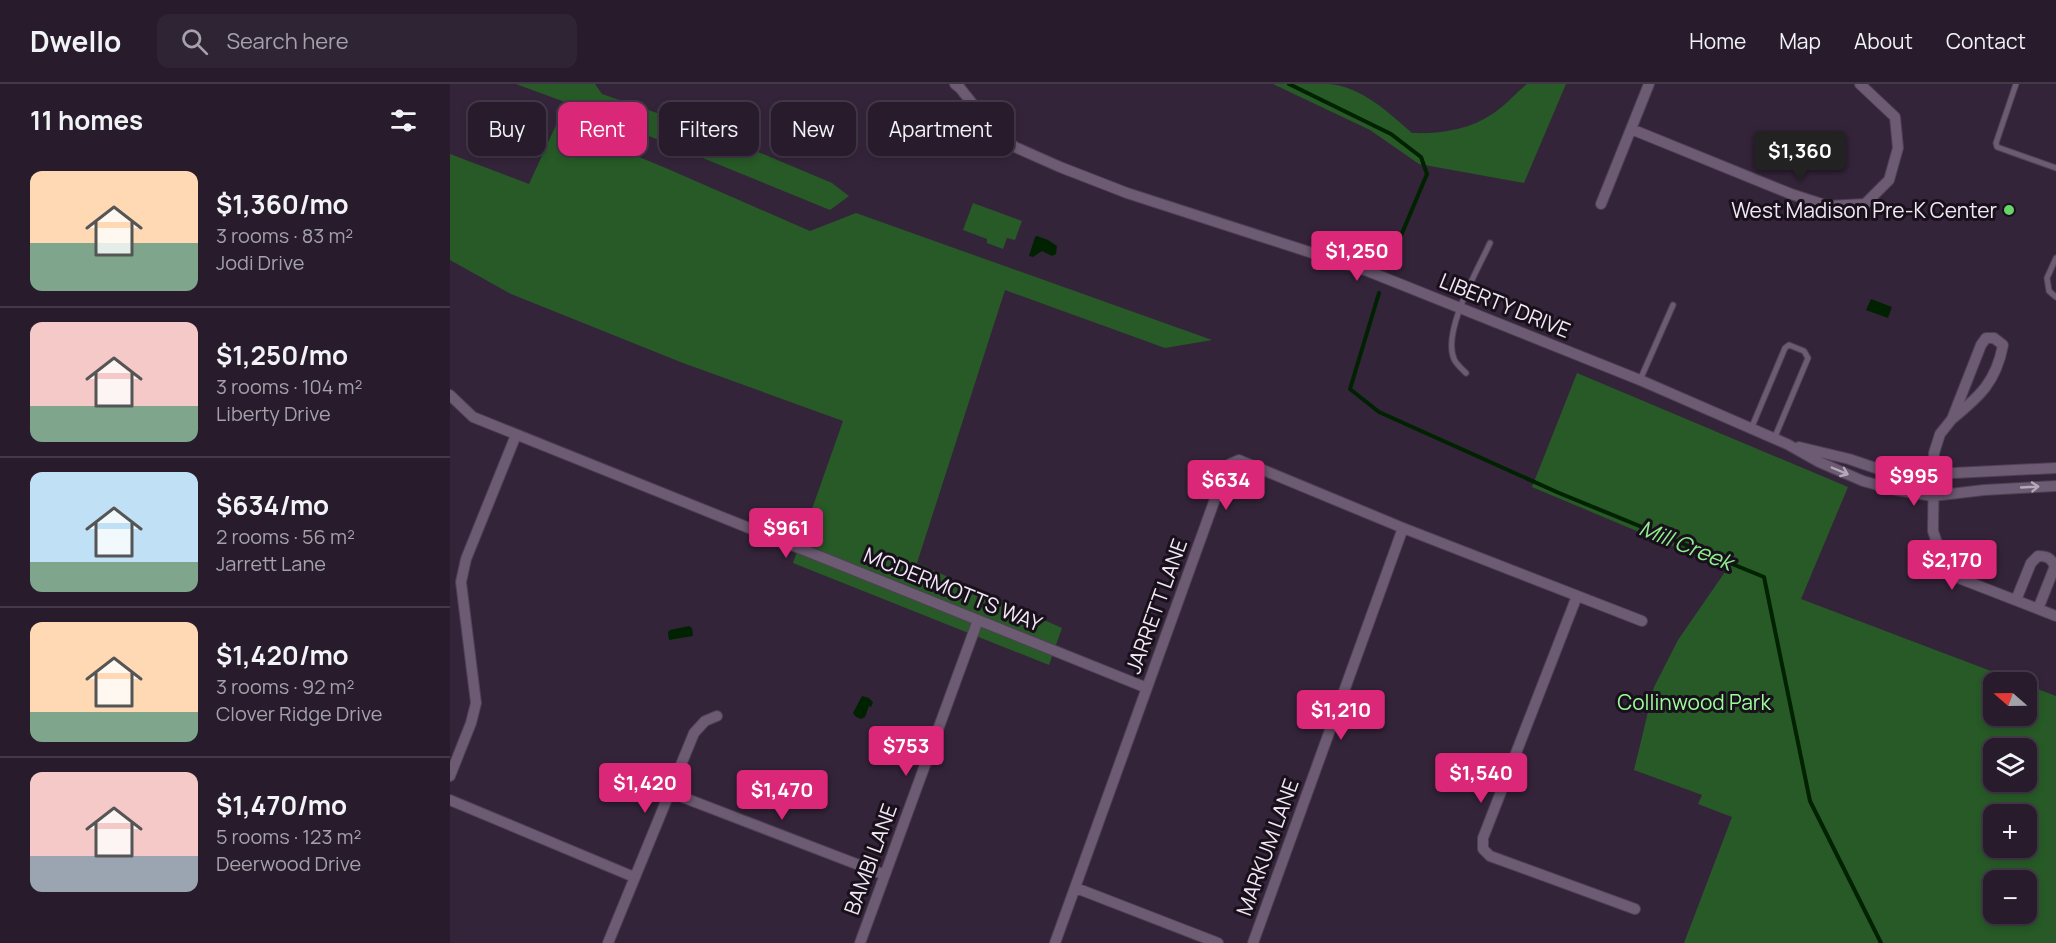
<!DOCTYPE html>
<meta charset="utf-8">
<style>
body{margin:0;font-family:Manrope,sans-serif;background:#2f2434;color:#f1f3f6;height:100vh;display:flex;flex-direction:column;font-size:22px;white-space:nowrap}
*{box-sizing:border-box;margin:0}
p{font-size:20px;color:#a4a1a9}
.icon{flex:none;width:33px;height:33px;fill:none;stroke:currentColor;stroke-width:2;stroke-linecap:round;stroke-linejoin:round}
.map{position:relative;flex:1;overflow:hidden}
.details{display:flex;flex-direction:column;background:#271b2c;width:450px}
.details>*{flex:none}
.banner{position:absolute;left:18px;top:18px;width:570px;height:54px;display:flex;gap:12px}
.needle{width:39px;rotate:290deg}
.controls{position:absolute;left:1533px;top:588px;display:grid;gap:12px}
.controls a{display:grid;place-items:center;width:54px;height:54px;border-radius:12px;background:#271b2c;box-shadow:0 3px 9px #0003,0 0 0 2px #433948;font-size:30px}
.price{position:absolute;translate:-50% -51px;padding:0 14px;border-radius:6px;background:#db2777;color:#fff;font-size:20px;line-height:39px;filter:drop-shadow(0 2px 3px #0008)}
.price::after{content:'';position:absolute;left:50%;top:36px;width:18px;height:14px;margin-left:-9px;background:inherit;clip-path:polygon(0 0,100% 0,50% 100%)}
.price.on{background:#222;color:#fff}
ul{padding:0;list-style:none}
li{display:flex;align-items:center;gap:18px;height:150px;padding:0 30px}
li+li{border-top:2px solid #433948}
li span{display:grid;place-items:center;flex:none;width:168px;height:120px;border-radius:12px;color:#555}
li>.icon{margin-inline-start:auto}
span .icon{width:72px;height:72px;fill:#fffc;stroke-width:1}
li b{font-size:26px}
h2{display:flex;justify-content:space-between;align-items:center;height:72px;padding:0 30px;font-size:26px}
.chip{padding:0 21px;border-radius:12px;background:#271b2c;box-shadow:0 3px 9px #0003,0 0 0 2px #433948;font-size:21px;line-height:54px}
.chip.on{background:#db2777;color:#fff}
header{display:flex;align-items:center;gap:36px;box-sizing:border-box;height:84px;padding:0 30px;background:#271b2c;border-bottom:2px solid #433948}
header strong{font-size:28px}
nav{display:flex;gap:33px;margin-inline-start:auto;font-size:21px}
.search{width:420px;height:54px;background:#2f2434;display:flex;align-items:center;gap:15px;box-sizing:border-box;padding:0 21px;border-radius:12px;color:#a4a1a9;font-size:22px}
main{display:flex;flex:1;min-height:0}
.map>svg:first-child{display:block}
.green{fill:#275a27;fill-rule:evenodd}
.water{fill:#020}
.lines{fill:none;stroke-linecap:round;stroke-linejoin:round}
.stream{stroke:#020;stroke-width:4}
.service-casing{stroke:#4e4153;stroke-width:7}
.minor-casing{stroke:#4e4153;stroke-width:12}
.service{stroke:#6d5a73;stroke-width:5}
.minor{stroke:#6d5a73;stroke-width:10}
.oneway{stroke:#b6a8ba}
.poi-dot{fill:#67d466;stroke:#18101a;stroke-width:2}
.labels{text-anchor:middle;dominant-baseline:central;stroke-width:6;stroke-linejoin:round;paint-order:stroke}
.poi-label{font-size:21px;fill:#f1e7f5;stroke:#18101a;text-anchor:end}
.street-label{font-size:21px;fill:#f1e7f5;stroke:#18101a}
.park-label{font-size:21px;fill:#9cfc9a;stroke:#18101a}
.water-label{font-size:22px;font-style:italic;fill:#8fee8d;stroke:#18101a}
</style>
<header>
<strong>Dwello</strong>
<div class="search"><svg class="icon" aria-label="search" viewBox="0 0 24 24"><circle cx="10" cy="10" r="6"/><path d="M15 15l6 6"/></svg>Search here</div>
<nav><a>Home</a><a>Map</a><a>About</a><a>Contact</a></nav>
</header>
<main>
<section class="details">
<h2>11 homes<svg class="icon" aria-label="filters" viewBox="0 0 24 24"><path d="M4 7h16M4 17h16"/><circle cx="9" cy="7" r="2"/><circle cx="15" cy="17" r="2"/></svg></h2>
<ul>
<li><span style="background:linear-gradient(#ffd9b3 60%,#7fa58c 0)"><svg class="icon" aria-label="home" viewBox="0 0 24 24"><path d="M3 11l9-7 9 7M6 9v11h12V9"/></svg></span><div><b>$1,360/mo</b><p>3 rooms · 83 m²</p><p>Jodi Drive</p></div></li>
<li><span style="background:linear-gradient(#f6c9c9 70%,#7fa58c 0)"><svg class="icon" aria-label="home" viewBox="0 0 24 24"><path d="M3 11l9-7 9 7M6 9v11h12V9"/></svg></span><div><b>$1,250/mo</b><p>3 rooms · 104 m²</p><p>Liberty Drive</p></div></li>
<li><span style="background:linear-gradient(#bfe0f5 75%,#7fa58c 0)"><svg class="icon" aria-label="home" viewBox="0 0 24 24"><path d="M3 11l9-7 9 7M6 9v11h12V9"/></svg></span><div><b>$634/mo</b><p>2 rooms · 56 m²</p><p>Jarrett Lane</p></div></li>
<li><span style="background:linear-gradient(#ffd9b3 75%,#7fa58c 0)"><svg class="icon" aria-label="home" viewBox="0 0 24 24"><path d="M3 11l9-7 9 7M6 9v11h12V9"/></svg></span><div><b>$1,420/mo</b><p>3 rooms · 92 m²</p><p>Clover Ridge Drive</p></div></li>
<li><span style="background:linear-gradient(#f6c9c9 70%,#9aa5b1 0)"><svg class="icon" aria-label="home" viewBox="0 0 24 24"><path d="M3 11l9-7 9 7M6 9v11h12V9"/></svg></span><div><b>$1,470/mo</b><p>5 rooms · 123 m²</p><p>Deerwood Drive</p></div></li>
</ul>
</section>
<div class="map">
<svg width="1606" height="859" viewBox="0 0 1606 859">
<rect width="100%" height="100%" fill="#34243a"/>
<path class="green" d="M66 0H145L152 10 256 46 382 99 399 112 380 126 123 21Z
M823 0C842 0 861 0 879 0 912 3 938 28 962 49 991 50 1019 46 1044 29 1056 21 1066 9 1077 0H1116L1074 99 969 80 920 46Z
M107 39 218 85 360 147 406 129 762 256 715 264 555 206 467 479 612 544 599 581 343 479 393 337 233 279 61 210 0 176V70L79 100Z
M523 119 572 137 565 156 557 154 553 165 537 159V155L513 146Z
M1127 289 1398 403 1351 515 1570 598H1544V632H1576L1577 601 1606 612V859H1234L1282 733 1248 720 1252 711 1184 686 1204 603 1228 556 1277 485 1082 403ZM1544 664H1576V698H1544ZM1544 730H1576V764H1544ZM1544 796H1576V830H1544Z"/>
<path class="water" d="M587 152 598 156 607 162 606 170 602 172 592 167 583 173 579 172 585 153Z
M1421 215 1442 223 1438 234 1416 226Z
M239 542 242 544 243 552 219 556 218 548 220 546Z
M412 612 419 614 423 618 421 623 419 622 415 633 411 635 406 633 403 629Z"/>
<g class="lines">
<path class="stream" d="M839 0 941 50 971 73 977 90 942 173
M929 209 900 305 929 328 1109 409 1314 493 1360 717 1431 859"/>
<g class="service-casing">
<path id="service" d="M1566 0 1546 59 1547 63 1606 84
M1606 174 1597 194 1599 207 1606 213
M1016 289C1012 285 1006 280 1004 275 992 247 1028 185 1040 159
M1190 296 1223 221
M1301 345 1335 264 1339 261 1354 267 1358 274 1324 355"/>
</g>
<g class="minor-casing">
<path id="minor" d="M505 0 510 4 545 48 565 63 610 83 677 109 915 186 1190 296 1337 360 1369 378 1413 397 1446 406 1483 412 1534 406 1606 402
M1181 45 1341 110 1378 122 1415 120 1439 96 1448 64 1445 33 1410 0
M1151 120 1199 0
M1536 254H1544L1553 261C1546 298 1530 312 1502 335L1531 261Z
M0 311 23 333 697 604
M1502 335 1490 350 1484 369 1483 447 1491 471 1500 486 1511 495 1606 532
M1349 363 1399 375 1437 388 1463 391 1606 384
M1127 512 1033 754V765L1040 772 1185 825
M1566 516 1581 479 1588 472C1597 472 1601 474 1605 482L1588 525
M0 692 21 639 26 619 11 498 16 475 66 351
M219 708 435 791
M0 716 184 793
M626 804 768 859
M158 859 244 649 255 637 267 632
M410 859 528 536
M605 859 765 415 780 380 789 376 953 444 1192 537
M803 859 953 444"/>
</g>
<use href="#service" class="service"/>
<use href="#minor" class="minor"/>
</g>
<defs><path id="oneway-shaft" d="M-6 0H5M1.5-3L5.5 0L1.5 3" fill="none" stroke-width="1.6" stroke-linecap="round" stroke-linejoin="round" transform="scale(1.5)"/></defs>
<g class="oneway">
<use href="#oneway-shaft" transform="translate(1390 387) rotate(23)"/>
<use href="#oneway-shaft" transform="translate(1580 403) rotate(-3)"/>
</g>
<circle class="poi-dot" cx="1559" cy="126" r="6"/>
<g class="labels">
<g class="poi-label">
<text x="1547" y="126">West Madison Pre-K Center</text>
</g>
<g class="street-label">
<text transform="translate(1055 221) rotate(22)">LIBERTY DRIVE</text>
<text transform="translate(503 505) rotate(22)">MCDERMOTTS WAY</text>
<text transform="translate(706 522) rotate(-70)">JARRETT LANE</text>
<text transform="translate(817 763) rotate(-70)">MARKUM LANE</text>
<text transform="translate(420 775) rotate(-70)">BAMBI LANE</text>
</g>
<g class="park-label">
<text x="1244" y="618">Collinwood Park</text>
</g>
<g class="water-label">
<text transform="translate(1236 461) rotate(22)">Mill Creek</text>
</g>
</g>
</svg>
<div class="controls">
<a><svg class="needle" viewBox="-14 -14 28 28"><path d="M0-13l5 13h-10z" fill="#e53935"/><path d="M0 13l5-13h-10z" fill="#a4a1a9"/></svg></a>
<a><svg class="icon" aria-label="layers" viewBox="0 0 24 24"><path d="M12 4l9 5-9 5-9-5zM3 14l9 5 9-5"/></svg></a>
<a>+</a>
<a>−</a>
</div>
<b class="price on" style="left:1350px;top:98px">$1,360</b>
<b class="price" style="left:907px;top:198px">$1,250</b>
<b class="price" style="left:1464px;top:423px">$995</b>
<b class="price" style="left:776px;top:427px">$634</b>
<b class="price" style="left:336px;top:475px">$961</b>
<b class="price" style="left:1502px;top:507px">$2,170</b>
<b class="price" style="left:891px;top:657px">$1,210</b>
<b class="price" style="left:456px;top:693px">$753</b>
<b class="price" style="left:1031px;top:720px">$1,540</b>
<b class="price" style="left:195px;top:730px">$1,420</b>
<b class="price" style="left:332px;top:737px">$1,470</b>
<div class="banner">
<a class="chip">Buy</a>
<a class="chip on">Rent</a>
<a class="chip">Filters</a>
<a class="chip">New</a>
<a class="chip">Apartment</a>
</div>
</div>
</main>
